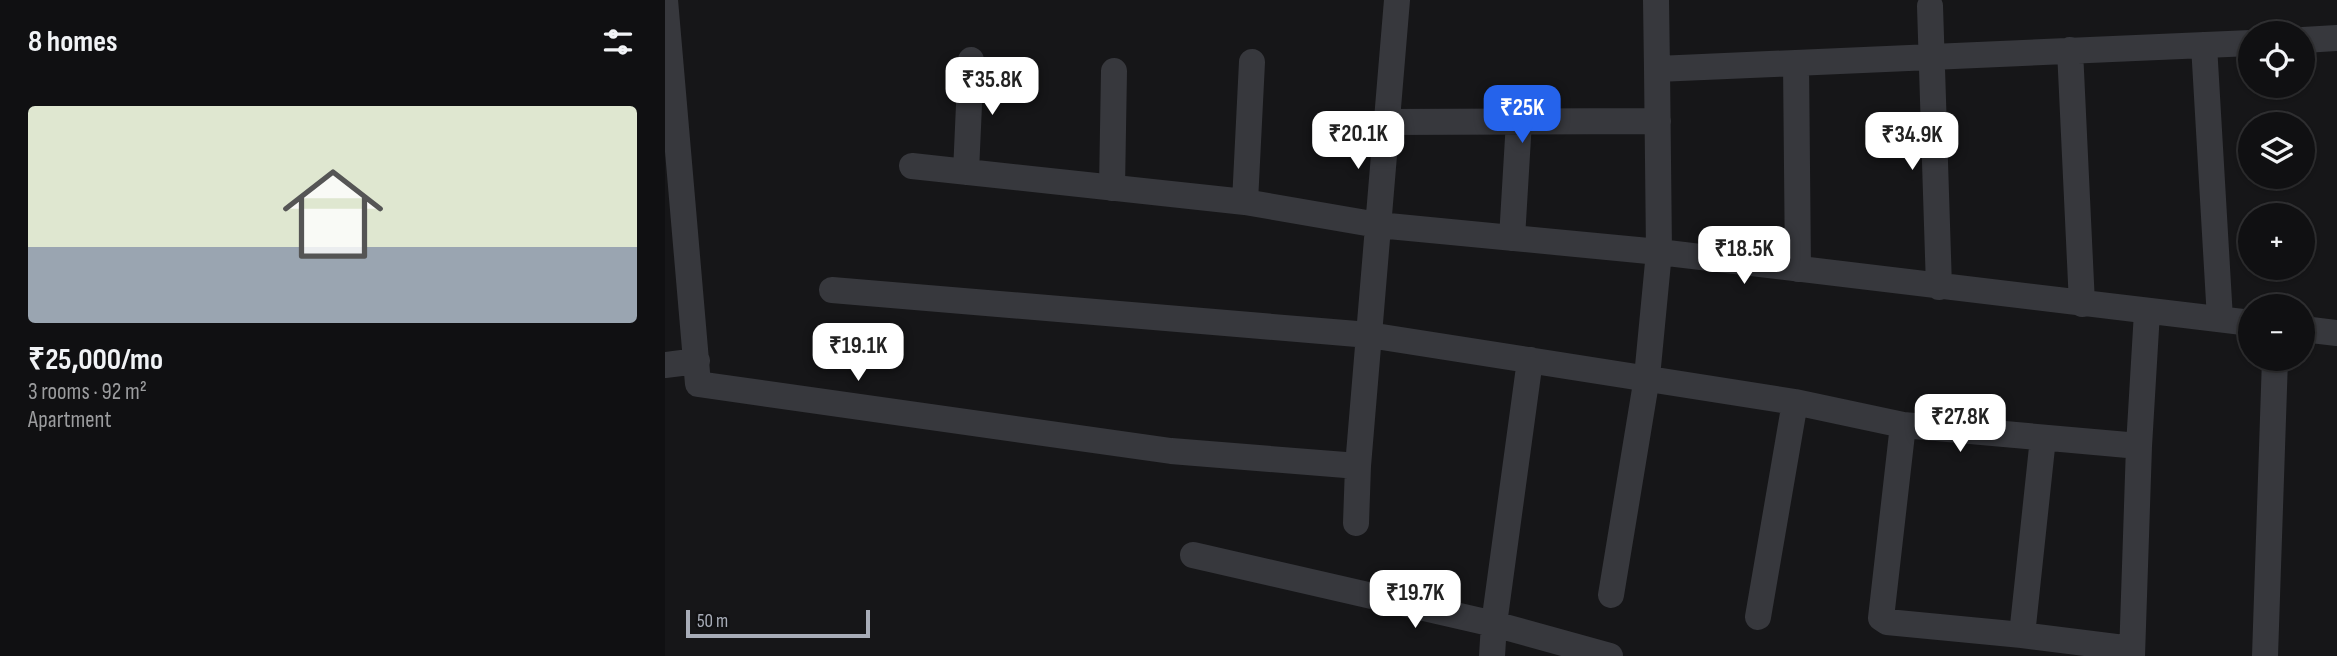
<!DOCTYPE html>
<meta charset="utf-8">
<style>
body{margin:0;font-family:"Sofia Sans Condensed",sans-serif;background:#19191b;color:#f1f3f6;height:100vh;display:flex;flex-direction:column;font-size:26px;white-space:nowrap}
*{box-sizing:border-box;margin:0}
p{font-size:23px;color:#9c9d9f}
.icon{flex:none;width:38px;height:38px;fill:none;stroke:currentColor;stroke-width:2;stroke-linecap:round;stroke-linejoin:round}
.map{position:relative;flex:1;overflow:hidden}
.drawer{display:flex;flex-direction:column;background:#101012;width:665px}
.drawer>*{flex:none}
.fabs{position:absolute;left:1573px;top:21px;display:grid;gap:14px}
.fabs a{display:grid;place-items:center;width:77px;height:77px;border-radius:50%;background:#101012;box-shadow:0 2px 5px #0004,0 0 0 2px #303032;font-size:35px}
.scale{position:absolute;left:21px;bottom:18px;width:184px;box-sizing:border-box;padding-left:7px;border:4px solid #a8adb8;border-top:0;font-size:19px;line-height:24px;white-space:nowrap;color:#a8adb8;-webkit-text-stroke:5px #111113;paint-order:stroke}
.price{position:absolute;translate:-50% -60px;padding:0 16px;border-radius:14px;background:#fff;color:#222;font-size:23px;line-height:46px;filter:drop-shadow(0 2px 4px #0008)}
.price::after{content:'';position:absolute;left:50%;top:42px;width:21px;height:16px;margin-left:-10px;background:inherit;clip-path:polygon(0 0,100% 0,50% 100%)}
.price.on{background:#2563eb;color:#fff}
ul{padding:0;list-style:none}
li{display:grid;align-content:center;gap:14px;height:371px;padding:0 28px}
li+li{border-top:2px solid #303032}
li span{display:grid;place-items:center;height:217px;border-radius:7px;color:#555}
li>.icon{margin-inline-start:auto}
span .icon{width:126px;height:126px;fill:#fffc;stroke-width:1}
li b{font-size:30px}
h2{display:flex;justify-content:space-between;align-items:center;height:84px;padding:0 28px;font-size:30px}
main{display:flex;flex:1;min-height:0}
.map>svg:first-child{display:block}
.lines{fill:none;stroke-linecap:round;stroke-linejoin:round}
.minor{stroke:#37383d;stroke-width:26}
</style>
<main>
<section class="drawer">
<h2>8 homes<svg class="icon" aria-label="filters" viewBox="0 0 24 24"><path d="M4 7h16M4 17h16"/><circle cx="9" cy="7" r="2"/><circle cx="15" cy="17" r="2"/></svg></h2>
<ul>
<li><span style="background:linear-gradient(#dfe7d0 65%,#9aa5b1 0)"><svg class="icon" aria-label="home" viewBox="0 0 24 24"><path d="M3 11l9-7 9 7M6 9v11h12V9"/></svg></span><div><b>₹25,000/mo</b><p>3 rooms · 92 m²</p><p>Apartment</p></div></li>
</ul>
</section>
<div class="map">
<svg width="1672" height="656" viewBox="0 0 1672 656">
<rect width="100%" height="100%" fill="#161618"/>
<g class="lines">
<path class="minor" d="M0 0 33 384 506 451 693 466
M991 0 992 69 1586 43
M1265 6 1274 287
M1638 40 1672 38
M1539 45 1555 319
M1405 50 1417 304
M1131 63 1133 269
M721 122 993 121
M247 166 580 202 713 225 994 252 1586 323
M301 172 306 60
M447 188 449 71
M580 202 587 62
M847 238 854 121
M167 290 704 335 1130 402
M1638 329 1672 333
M865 360 829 624 945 656
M0 365 32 361
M1238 425 1216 618 1222 622 1357 635 1467 649
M1474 446 1482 312
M691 523 693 466 732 0
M528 555 829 624 827 656
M946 595 982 377 994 252 992 69
M1093 617 1130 402 1238 425 1474 446 1467 656
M1357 635 1378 438
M1600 656 1610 359"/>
</g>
</svg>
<div class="fabs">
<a><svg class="icon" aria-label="locate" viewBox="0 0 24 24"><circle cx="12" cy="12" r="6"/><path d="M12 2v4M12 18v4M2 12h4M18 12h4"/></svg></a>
<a><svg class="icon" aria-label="layers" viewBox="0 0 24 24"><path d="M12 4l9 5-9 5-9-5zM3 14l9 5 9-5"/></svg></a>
<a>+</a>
<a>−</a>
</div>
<div class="scale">50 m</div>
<b class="price" style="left:327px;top:117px">₹35.8K</b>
<b class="price on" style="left:857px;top:145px">₹25K</b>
<b class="price" style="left:693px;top:171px">₹20.1K</b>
<b class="price" style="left:1247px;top:172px">₹34.9K</b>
<b class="price" style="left:1079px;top:286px">₹18.5K</b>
<b class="price" style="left:193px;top:383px">₹19.1K</b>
<b class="price" style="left:1295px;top:454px">₹27.8K</b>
<b class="price" style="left:750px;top:630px">₹19.7K</b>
</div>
</main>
